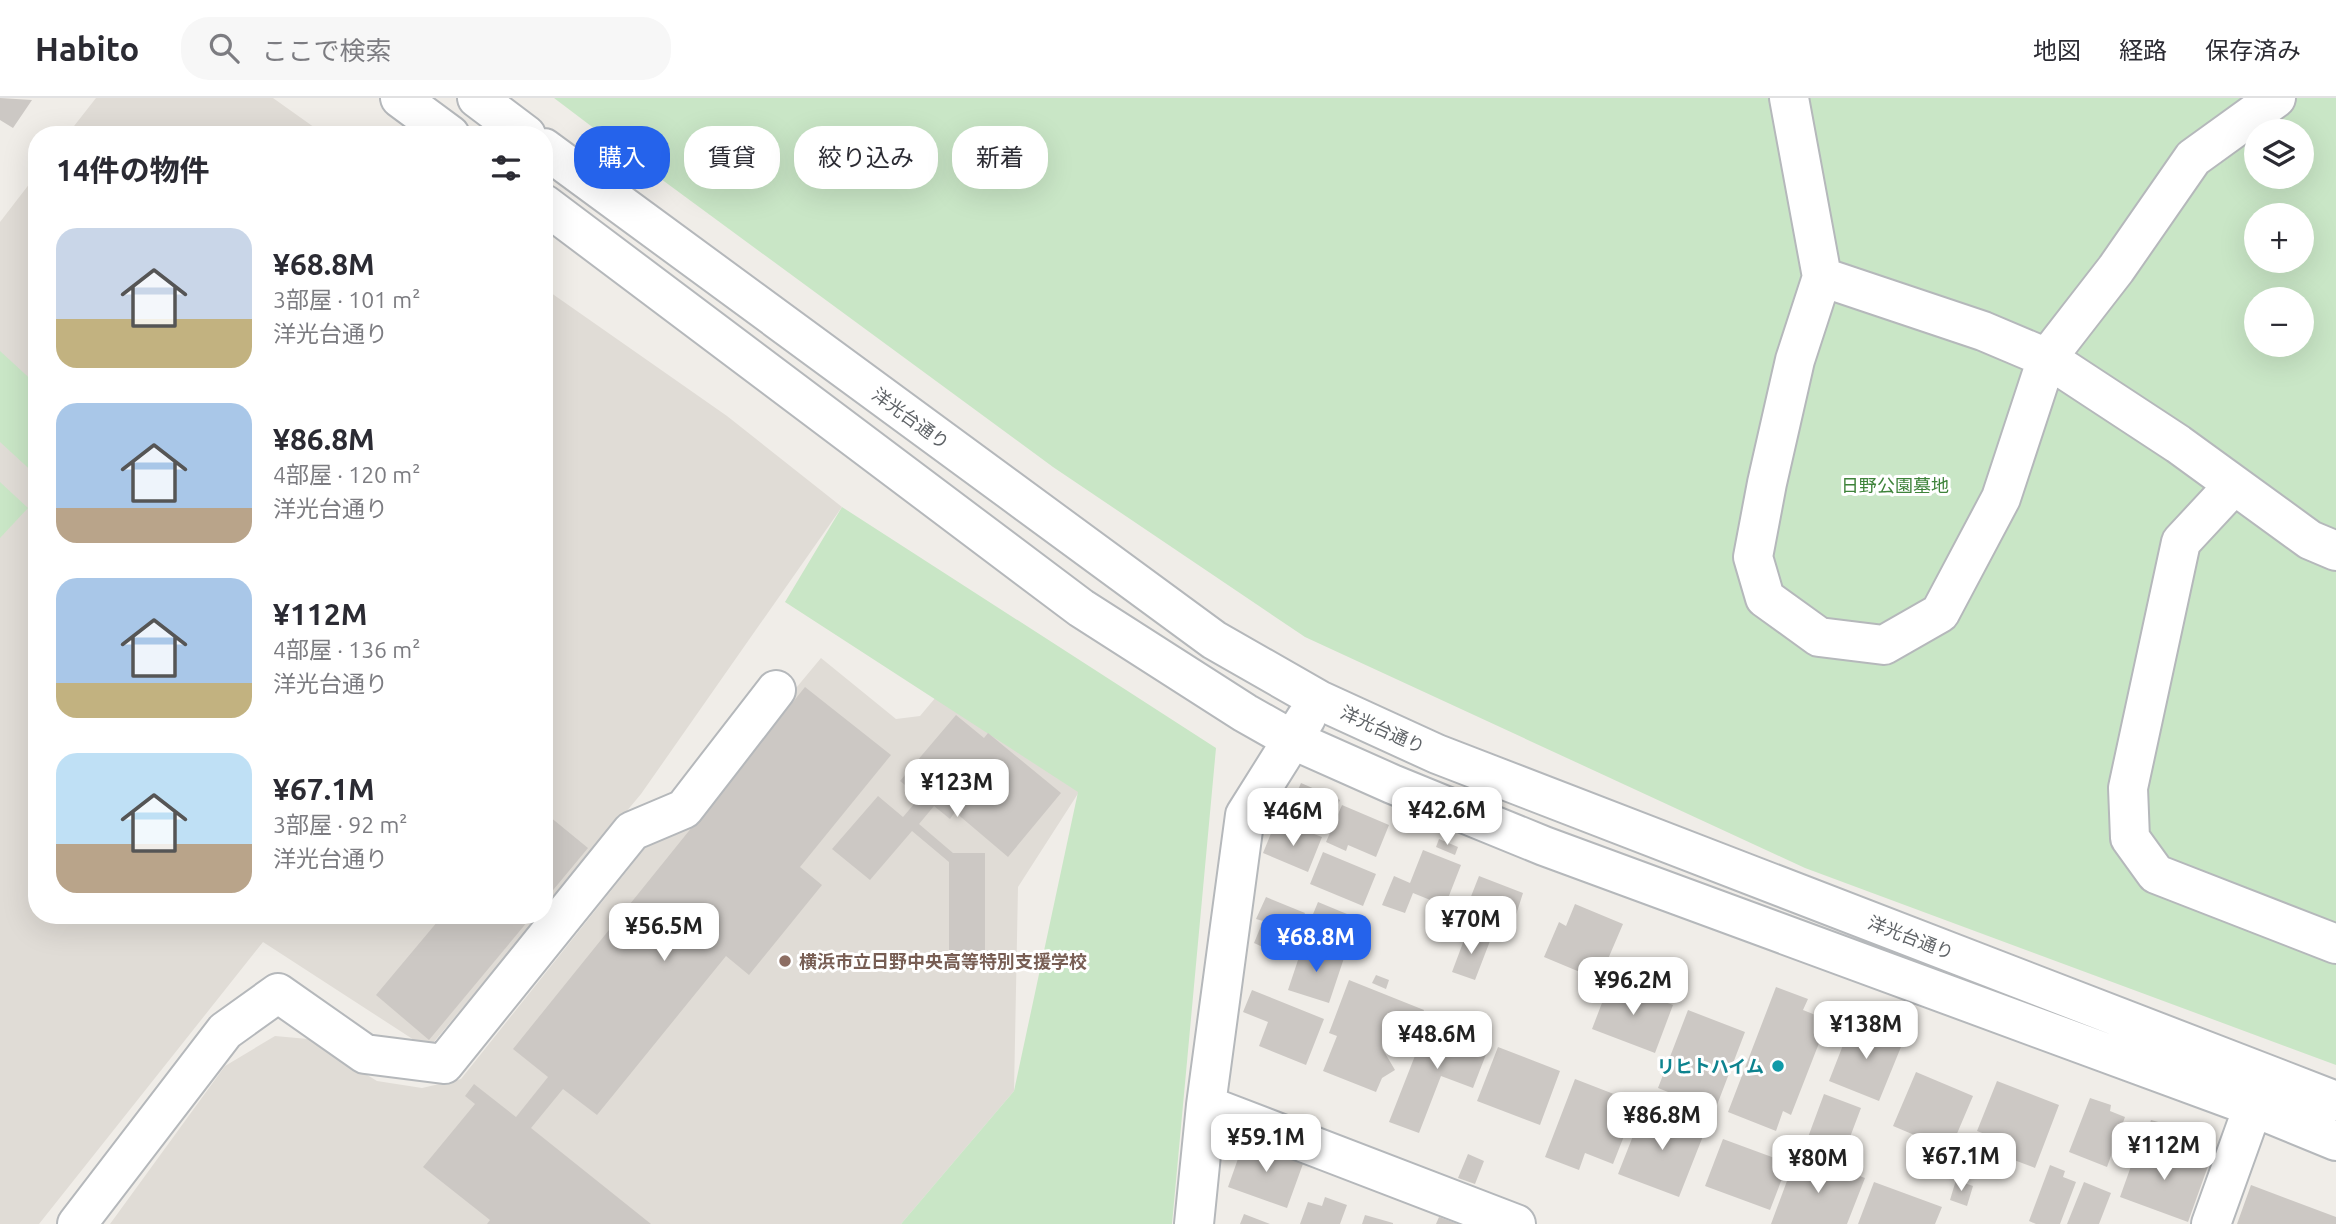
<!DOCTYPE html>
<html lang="ja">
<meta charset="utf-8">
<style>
body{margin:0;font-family:Ubuntu,"Noto Sans JP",sans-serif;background:#f7f7f7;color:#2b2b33;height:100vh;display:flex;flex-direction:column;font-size:26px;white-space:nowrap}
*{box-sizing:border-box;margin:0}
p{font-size:23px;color:#7c7c81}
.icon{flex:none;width:38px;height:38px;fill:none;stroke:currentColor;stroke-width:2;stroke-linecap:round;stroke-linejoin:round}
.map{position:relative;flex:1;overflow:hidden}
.drawer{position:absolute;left:28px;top:28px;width:525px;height:798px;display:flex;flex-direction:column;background:#fff;border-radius:28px;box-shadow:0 7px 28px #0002}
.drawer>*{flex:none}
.top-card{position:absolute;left:574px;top:28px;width:665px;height:63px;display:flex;gap:14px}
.tools{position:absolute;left:2244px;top:21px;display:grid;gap:14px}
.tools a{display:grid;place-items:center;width:70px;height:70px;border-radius:50%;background:#fff;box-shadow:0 7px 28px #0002;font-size:35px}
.price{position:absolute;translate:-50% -60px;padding:0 16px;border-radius:14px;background:#fff;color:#222;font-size:23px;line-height:46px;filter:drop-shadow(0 2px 4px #0008)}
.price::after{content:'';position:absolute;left:50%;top:42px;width:21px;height:16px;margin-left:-10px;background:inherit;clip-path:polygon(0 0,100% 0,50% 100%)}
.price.current{background:#2563eb;color:#fff}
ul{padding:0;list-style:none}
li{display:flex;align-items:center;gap:21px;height:175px;padding:0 28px}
li span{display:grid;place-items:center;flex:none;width:196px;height:140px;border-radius:21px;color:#555}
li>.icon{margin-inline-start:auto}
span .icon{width:84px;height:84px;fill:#fffc;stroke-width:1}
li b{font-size:30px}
h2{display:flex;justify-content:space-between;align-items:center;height:84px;padding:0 28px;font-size:30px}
.chip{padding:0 24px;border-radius:28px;background:#fff;box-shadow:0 7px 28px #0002;font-size:24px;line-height:63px}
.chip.current{background:#2563eb;color:#fff}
header{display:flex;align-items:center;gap:42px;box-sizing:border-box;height:98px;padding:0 35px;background:#fff;border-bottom:2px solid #e1e1e2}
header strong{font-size:33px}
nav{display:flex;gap:38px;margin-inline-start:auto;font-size:24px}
.search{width:490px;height:63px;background:#f7f7f7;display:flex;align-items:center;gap:18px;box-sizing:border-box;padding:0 24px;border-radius:28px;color:#7c7c81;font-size:26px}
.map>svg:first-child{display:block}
.education{fill:#e0dcd6}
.green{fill:#c9e6c6;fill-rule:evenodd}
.building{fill:#ccc8c4}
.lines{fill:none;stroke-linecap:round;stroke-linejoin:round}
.minor-casing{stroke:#b5b8bb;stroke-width:42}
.minor{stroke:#fff;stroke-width:38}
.education-dot{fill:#8d6e63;stroke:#fff;stroke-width:2.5}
.culture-dot{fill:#0f9aa8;stroke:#fff;stroke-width:2.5}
.labels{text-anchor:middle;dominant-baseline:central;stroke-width:6;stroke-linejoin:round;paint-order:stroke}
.street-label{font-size:18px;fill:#5f6367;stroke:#fff}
.park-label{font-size:18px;fill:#3e833a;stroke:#fff}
.education-label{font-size:18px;font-weight:bold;fill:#785e54;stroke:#fff;text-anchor:start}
.culture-label{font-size:18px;font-weight:bold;fill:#0d838f;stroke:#fff;text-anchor:end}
</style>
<header>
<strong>Habito</strong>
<div class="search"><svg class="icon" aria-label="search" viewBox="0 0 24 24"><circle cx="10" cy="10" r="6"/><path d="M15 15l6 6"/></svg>ここで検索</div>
<nav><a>地図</a><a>経路</a><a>保存済み</a></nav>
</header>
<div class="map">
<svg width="2336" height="1126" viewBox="0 0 2336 1126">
<rect width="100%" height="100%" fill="#f0ede8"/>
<path class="education" d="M96 0H273L325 37H67Z
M37 76V817H540L428 951 263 844 39 1126H0V124Z
M544 190 727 318 842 409 641 696 544 812Z
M821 560 896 621 920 618 936 599 1079 694 1018 789 1014 993 901 1126H110L225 968 275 938 308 941 377 983 422 990 461 981 661 730 692 715Z"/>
<path class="green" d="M554 0H2336V967L1805 770 1305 539 1053 369 657 78ZM2256 33H2301V79H2256ZM2256 117H2301V163H2256ZM2256 201H2301V247H2256Z
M0 253 37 287V378L0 344Z
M0 384 28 410 0 440Z
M842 409 1216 650 1172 1126H901L1014 993 1078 694 785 504Z"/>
<path class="building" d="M0 0 32 2 13 30 0 22Z
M805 589 891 657 800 769 822 787 749 877 726 858 597 1017 563 991 531 1030 651 1126H487L490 1122 423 1069 475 1006 465 998 474 986 516 1019 548 979 513 951Z
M956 617 984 640 988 635 1061 695 1008 759 955 714 950 721 934 708 919 726 953 755H985V858L949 857V764L912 733 870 782 832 751 878 698 903 719 920 699 900 683Z
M1301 685 1340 702 1328 728 1319 724 1315 732 1286 719Z
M1342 707 1389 727 1376 759 1348 747 1346 753 1326 744Z
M544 714 588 750 544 803Z
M1274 728 1298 739 1301 731 1322 739 1308 774 1263 755Z
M1439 741 1458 749 1455 757 1436 749Z
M1423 752 1461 767 1445 808 1413 795 1405 815 1382 807 1394 778 1410 785Z
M1323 754 1376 776 1363 808 1310 786Z
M1479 778 1523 795 1508 842 1461 824Z
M1266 799 1305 815 1287 860 1254 845 1263 823 1256 821Z
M1318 804 1359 821 1345 855 1304 838Z
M1575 806 1623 826 1599 882 1544 859 1559 824 1566 828Z
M443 817H533L429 942 376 897Z
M1467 834 1490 843 1475 882 1452 874Z
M1303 847 1344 860 1329 905 1288 892Z
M1376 877 1389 882 1386 891 1372 885Z
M1349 882 1424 912 1409 951 1385 942 1382 950 1395 972 1382 980 1376 994 1323 973 1337 938 1329 935Z
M1610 884 1673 907 1655 955 1592 931Z
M1776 889 1808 901 1803 912 1828 922 1791 1017 1783 1013 1776 1033 1728 1014Z
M1252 892 1324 921 1306 967 1259 948 1268 924 1243 914Z
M1688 912 1745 934 1717 1007 1696 998 1693 1004 1658 990Z
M1429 922 1490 946 1473 990 1441 978 1419 1035 1389 1024Z
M1852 924 1903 944 1879 1003 1829 983Z
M1498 949 1560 973 1540 1027 1477 1003Z
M1916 974 1973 998 1950 1052 1893 1028Z
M1575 981 1637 1005 1613 1066 1585 1055 1579 1072 1545 1059Z
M1997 983 2059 1007 2035 1070 2006 1059 2011 1046 1977 1033Z
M1824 996 1861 1010 1841 1063 1804 1050Z
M2090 1000 2111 1007 2110 1013 2125 1019 2107 1069 2069 1054Z
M1644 1010 1705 1033 1679 1099 1618 1076Z
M2151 1022 2173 1028 2168 1044 2146 1038Z
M1245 1041 1304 1063 1287 1110 1228 1089Z
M1723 1041 1788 1065 1770 1112 1705 1088Z
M2140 1043 2208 1068 2188 1124 2120 1099Z
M1468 1056 1484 1063 1475 1086 1458 1080Z
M1805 1057 1865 1080 1847 1126H1771L1794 1064 1802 1067Z
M2050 1067 2065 1073 2063 1079 2076 1084 2060 1126H2036L2029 1123Z
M1956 1082 1973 1088 1967 1108 1950 1102Z
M1874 1084 1942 1109 1935 1126H1858Z
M2084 1084 2111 1095 2099 1126H2067Z
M2251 1087 2336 1119V1126H2237Z
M1325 1099 1347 1107 1340 1126H1300L1308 1104 1322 1108Z
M1244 1116 1270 1126H1240Z
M1365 1117 1393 1125V1126H1362Z
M1439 1119 1458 1126H1436Z"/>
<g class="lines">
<g class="minor-casing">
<path id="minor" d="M400 0 450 37
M477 0 526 37
M1789 0 1822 179 1983 233 2047 260 2178 346 2310 442 2336 453
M544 50 1214 542 1319 602 1437 656 2336 1003
M544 106 1081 510 1245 615 1291 641 1392 686 1544 748 2253 1009 2336 1043
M1822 179 1795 262 1767 385 1753 459 1765 500 1819 539 1884 547 1940 515 2001 400 2047 260 2116 171 2193 60 2276 0
M2234 387 2181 444 2128 690 2130 740 2156 776 2336 846
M1206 1007 1516 1126
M77 1126 225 933 278 895 365 956 444 966 632 733 684 711 776 592
M1194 1126 1206 1007 1245 717 1306 620
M2211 1126 2253 1009"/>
</g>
<use href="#minor" class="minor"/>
</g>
<circle class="education-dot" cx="785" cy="863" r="7"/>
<circle class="culture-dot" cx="1778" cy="968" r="7"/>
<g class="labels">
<g class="street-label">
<text transform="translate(911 320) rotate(36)">洋光台通り</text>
<text transform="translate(1383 631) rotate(24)">洋光台通り</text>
<text transform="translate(1911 839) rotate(21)">洋光台通り</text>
</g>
<g class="park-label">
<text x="1895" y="387">日野公園墓地</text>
</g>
<g class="education-label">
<text x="799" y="863">横浜市立日野中央高等特別支援学校</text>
</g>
<g class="culture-label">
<text x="1764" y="968">リヒトハイム</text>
</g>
</g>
</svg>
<div class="tools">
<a><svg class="icon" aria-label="layers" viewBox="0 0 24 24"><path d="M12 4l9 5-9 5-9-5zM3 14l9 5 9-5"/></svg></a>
<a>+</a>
<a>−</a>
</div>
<b class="price" style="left:957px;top:721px">¥123M</b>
<b class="price" style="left:1447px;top:749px">¥42.6M</b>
<b class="price" style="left:1293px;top:750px">¥46M</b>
<b class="price" style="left:1471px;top:858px">¥70M</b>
<b class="price" style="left:664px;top:865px">¥56.5M</b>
<b class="price current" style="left:1316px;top:876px">¥68.8M</b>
<b class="price" style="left:1633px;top:919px">¥96.2M</b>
<b class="price" style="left:1866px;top:963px">¥138M</b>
<b class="price" style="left:1437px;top:973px">¥48.6M</b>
<b class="price" style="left:1662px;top:1054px">¥86.8M</b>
<b class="price" style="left:1266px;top:1076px">¥59.1M</b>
<b class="price" style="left:2164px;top:1084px">¥112M</b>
<b class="price" style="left:1961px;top:1095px">¥67.1M</b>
<b class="price" style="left:1818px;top:1097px">¥80M</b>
<div class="top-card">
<a class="chip current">購入</a>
<a class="chip">賃貸</a>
<a class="chip">絞り込み</a>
<a class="chip">新着</a>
</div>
<section class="drawer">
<h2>14件の物件<svg class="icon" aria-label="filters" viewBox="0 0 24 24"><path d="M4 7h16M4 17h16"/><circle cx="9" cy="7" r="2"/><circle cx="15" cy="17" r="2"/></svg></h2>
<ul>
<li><span style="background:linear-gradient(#c9d6e8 65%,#c2b280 0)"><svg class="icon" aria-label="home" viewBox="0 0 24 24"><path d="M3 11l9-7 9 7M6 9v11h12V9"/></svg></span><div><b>¥68.8M</b><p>3部屋 · 101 m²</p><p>洋光台通り</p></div></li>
<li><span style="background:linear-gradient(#a9c7e8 75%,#b9a48a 0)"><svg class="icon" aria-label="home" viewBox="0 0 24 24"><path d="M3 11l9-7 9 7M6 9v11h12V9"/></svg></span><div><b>¥86.8M</b><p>4部屋 · 120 m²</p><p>洋光台通り</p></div></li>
<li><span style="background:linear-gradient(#a9c7e8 75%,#c2b280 0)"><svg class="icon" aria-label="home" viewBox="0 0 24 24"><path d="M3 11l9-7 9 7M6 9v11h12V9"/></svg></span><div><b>¥112M</b><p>4部屋 · 136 m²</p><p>洋光台通り</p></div></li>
<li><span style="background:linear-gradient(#bfe0f5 65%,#b9a48a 0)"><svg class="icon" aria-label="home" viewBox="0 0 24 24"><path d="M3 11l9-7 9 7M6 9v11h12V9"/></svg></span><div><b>¥67.1M</b><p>3部屋 · 92 m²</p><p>洋光台通り</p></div></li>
</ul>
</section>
</div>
